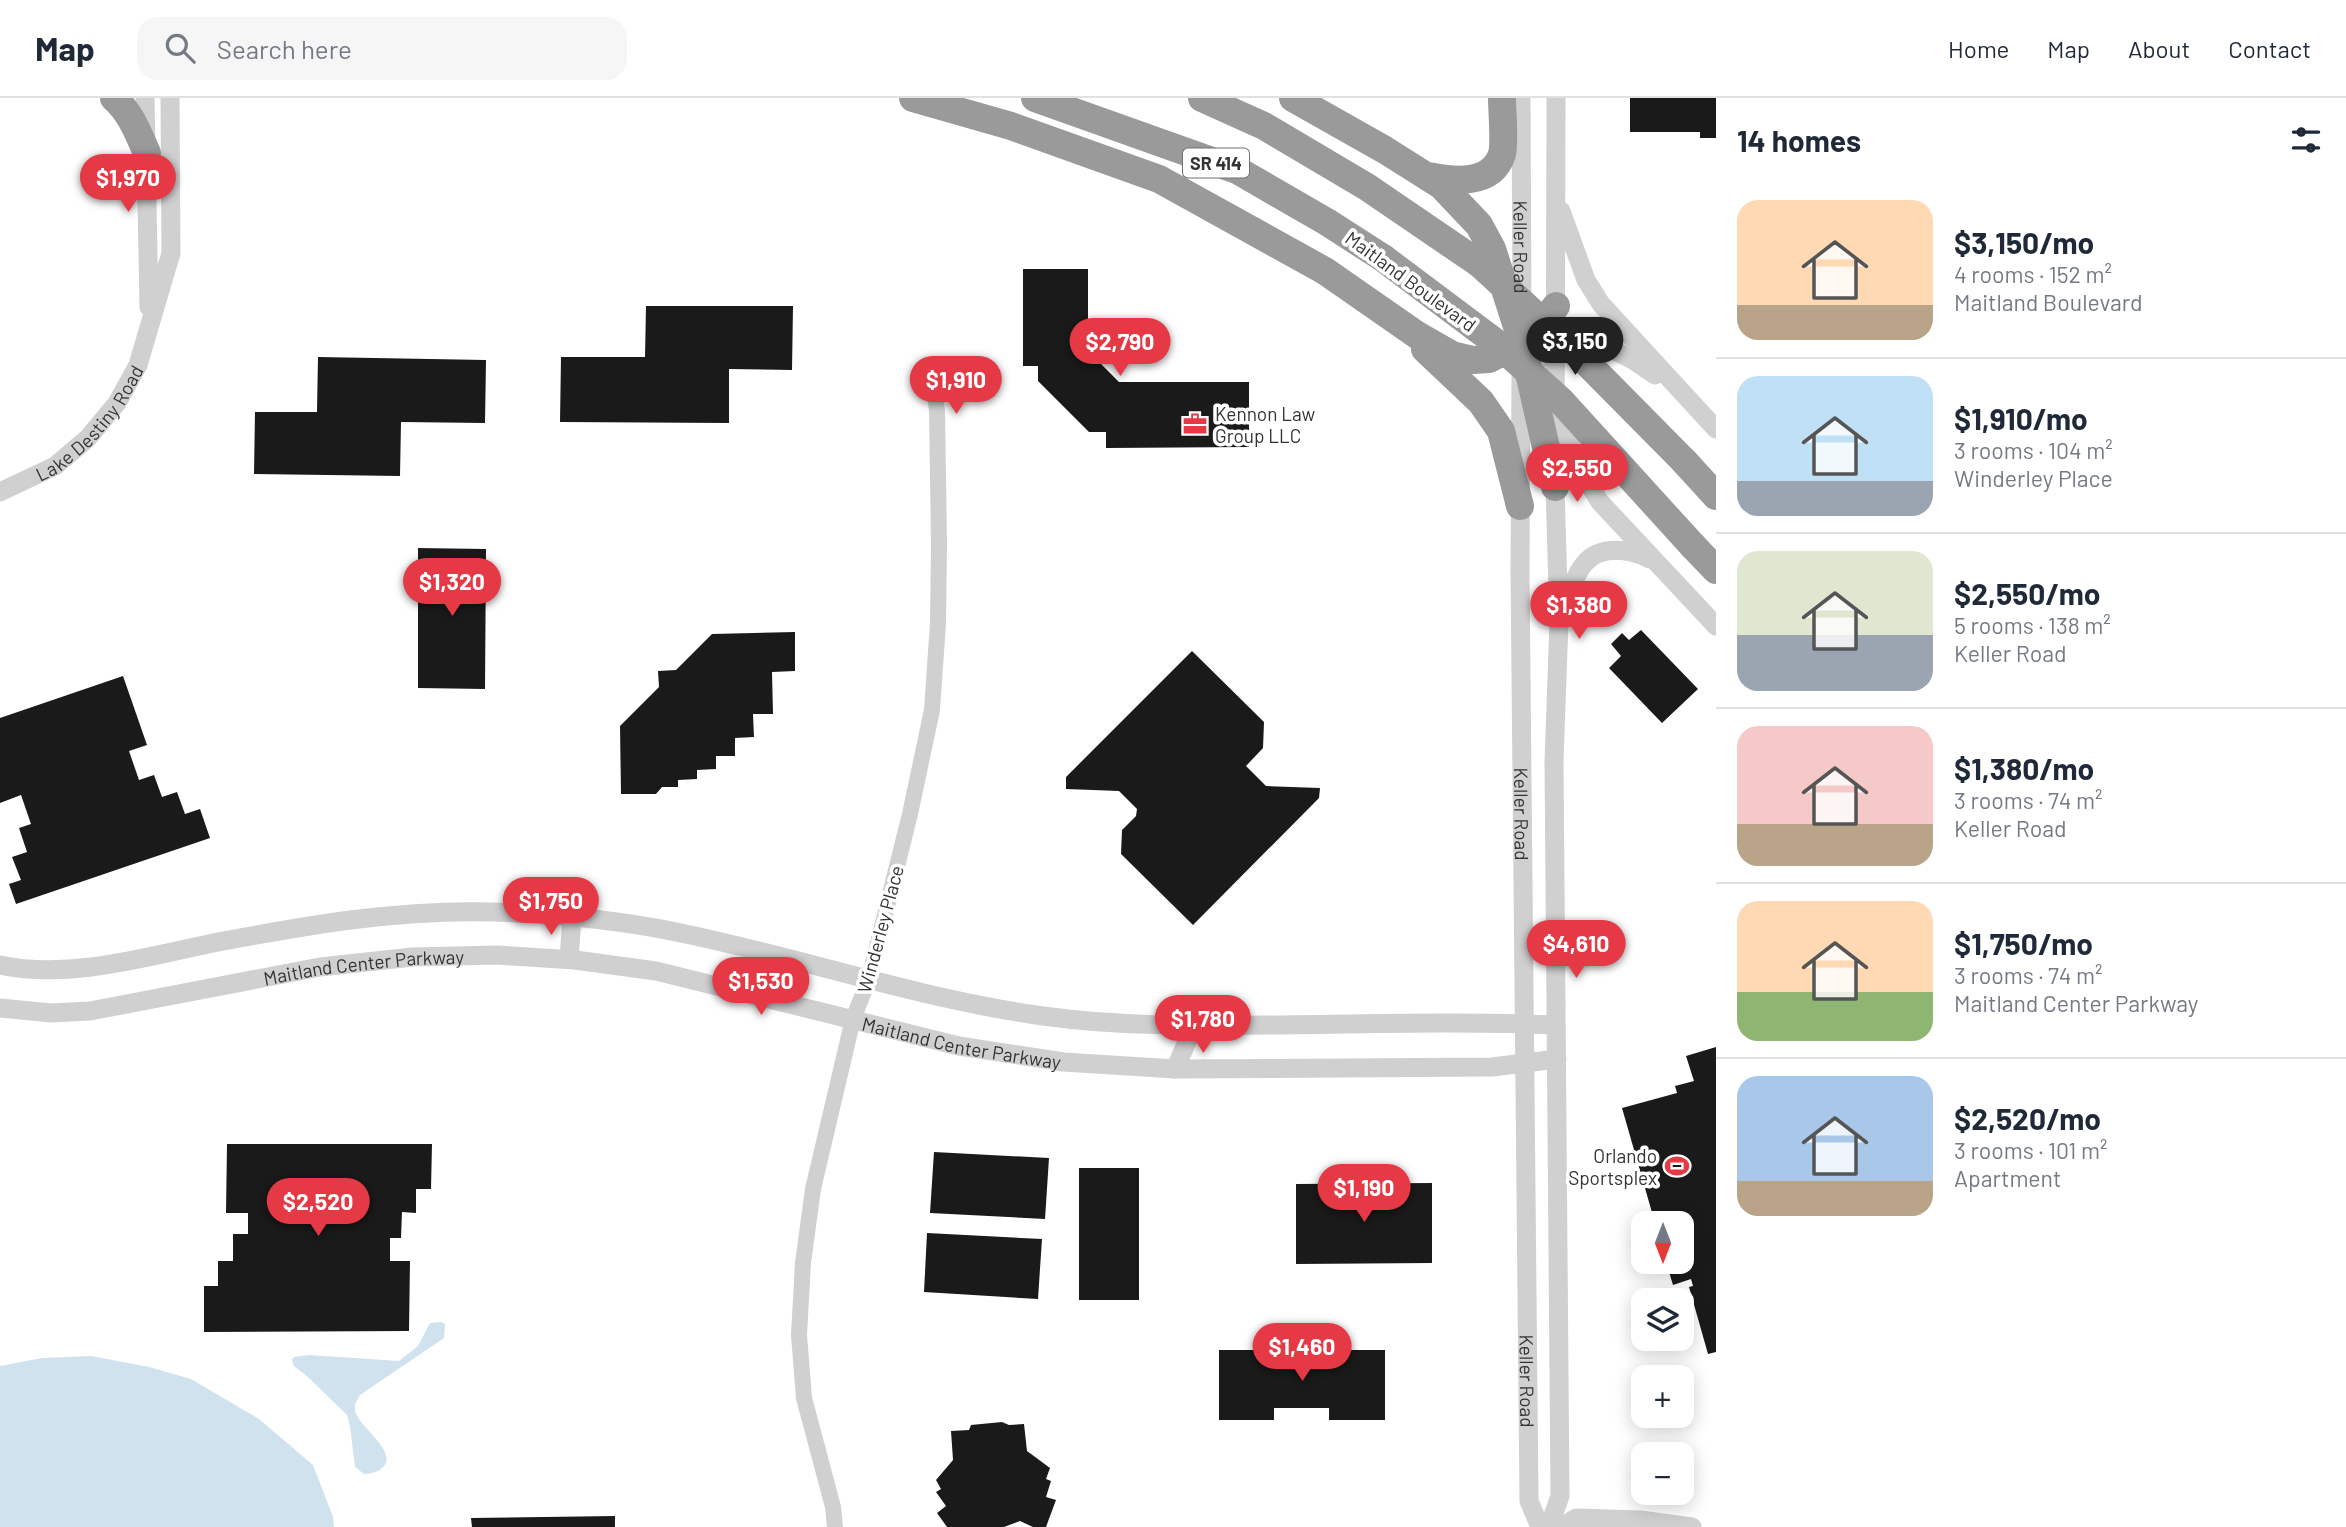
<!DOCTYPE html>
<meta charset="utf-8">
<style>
body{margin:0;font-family:Barlow,sans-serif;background:#f6f6f7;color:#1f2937;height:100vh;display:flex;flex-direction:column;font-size:26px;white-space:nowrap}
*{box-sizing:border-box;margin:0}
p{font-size:23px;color:#747a83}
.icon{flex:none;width:38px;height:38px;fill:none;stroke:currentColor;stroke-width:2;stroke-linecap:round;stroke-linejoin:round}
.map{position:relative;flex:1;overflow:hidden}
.drawer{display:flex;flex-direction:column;background:#fff;width:630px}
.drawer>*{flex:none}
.needle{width:46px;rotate:180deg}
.fabs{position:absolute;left:1631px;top:1113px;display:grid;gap:14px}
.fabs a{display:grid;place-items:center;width:63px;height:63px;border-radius:14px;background:#fff;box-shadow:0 4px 18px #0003;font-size:35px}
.price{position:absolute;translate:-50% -60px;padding:0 16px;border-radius:24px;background:#e63946;color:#fff;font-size:23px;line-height:46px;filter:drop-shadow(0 2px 4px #0008)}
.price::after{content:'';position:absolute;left:50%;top:42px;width:21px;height:16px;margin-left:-10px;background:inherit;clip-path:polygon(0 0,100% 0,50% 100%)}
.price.current{background:#222;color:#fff}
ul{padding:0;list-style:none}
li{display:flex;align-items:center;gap:21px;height:175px;padding:0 21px}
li+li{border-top:2px solid #e0e1e3}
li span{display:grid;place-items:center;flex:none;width:196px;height:140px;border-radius:21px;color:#555}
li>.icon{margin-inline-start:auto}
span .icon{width:84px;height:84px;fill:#fffc;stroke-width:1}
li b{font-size:30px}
h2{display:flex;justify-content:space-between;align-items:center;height:84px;padding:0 21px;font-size:30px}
header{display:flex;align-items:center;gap:42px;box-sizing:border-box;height:98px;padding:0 35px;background:#fff;border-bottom:2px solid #e0e1e3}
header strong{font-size:33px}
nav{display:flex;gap:38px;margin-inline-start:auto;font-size:24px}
.search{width:490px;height:63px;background:#f6f6f7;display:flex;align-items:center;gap:18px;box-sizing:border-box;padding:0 24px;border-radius:21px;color:#747a83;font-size:26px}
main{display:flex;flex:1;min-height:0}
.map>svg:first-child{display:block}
.water{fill:#cfe2ee}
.building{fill:#1a1a1a}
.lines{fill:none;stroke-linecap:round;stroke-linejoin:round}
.minor{stroke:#d0d0d0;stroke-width:16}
.tertiary{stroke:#d0d0d0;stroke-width:19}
.motorway{stroke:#9a9a9a;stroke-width:28}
.motorway-bridge{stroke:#9a9a9a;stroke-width:28}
.labels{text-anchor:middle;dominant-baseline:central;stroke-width:7;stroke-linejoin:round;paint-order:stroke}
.shield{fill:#fff;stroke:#707070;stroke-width:2}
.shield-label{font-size:18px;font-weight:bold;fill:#333}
.street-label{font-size:19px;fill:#333;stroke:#fff}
.poi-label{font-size:19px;fill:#333;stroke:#fff;text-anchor:start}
</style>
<header>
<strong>Map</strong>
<div class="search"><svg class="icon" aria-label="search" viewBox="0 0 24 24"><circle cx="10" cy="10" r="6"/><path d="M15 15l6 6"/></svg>Search here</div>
<nav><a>Home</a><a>Map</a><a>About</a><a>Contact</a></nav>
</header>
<main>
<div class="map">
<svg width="1716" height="1429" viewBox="0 0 1716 1429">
<rect width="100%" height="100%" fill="#fff"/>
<path class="water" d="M441 1224 445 1226 444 1240 360 1297C357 1302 354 1306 355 1312 357 1328 397 1352 384 1368 379 1374 371 1376 364 1376L355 1369 350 1328 347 1317 308 1279 294 1268 292 1262 294 1259 309 1257 399 1263 418 1248 430 1225Z
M91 1258 149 1269 191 1281 259 1321 313 1367 333 1419 334 1429H0V1268L42 1260Z"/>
<path class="building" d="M1630 0H1716V40H1700V34H1630Z
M1023 171H1088V260H1095L1119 284H1249V349L1106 350V334H1089L1038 283V268H1023Z
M646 208H793L792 272 729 271V325L560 324 561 259H645Z
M318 259 486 262 485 325 401 324 400 378 254 376 255 314H317Z
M418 450 486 451 485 591 418 590Z
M1641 532 1698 591 1662 625 1609 570 1621 558 1611 546 1622 535 1629 542Z
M795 534V573L772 574 773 616H753L754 639 735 640V658H716V671L697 672V681L678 682V689H662L656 696H621L620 628 659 589 658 573 676 572 712 536Z
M1192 553 1264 624 1263 650 1246 668 1266 688 1320 690 1319 700 1193 827 1121 756 1122 732 1136 718 1137 711 1119 693 1066 691V679Z
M123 578 147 647 129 653 139 682 154 677 162 699 177 694 185 716 200 711 210 740 16 806 9 786 21 782 12 759 27 754 19 730 31 726 21 697 0 705V620Z
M1716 949V1254L1708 1256 1689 1189 1693 1188 1691 1181 1673 1187 1666 1164H1682V1125H1655L1622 1010 1677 995 1675 988 1694 983 1686 958Z
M227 1046H432L431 1091H416V1115L402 1114 401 1140H390V1163H410L409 1233 204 1234V1188H218V1163H233V1136H248V1115H226Z
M934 1054 1049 1060 1045 1121 930 1115Z
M1079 1070H1139V1202H1079Z
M1432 1085V1165L1296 1166V1086Z
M927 1135 1042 1141 1038 1201 924 1194Z
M1219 1252H1385V1322H1329V1310H1274V1322H1219Z
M1002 1324 1009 1327 1024 1326 1027 1353 1050 1370 1046 1381 1051 1383 1046 1399 1056 1402 1046 1429H1033L1020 1423 1004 1429H947L937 1415 946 1408 936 1394 941 1391 936 1382 953 1362 951 1333 969 1332 971 1327Z
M615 1418V1429H472L471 1420Z"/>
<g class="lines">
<path class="minor" d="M835 1429 833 1409 804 1300 799 1237 803 1165 813 1091 853 921 869 881 910 716 932 612 938 525 939 447 937 313 931 269"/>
<g class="tertiary">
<path d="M145 0 149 209"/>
<path id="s1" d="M1521 0 1522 212"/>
<path d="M1561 113 1586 182 1601 206 1716 331"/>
<path id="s2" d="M1521 277 1520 474 1529 1403 1540 1429"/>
<path d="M1526 281 1535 264 1561 247 1592 248 1613 252 1633 262 1655 277"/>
<path d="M1560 322 1582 375 1600 404 1716 528"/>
<path id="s3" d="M0 394 55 368 88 340 117 305 138 267 171 155 170 0"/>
<path d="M1562 517C1568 500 1573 480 1584 466 1600 446 1631 451 1650 461"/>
<path d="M569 861 572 819"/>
<path d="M0 867C72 882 148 858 218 844 309 827 400 811 493 814 556 816 619 822 681 835 802 860 920 901 1043 918 1116 928 1190 928 1264 927 1361 926 1459 923 1556 927"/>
<path id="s4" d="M0 910 51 915 90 913 320 869 413 859 496 857 575 862 656 873 959 948 1064 964 1175 971 1492 969 1557 961"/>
<path d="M1175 971 1194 928"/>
<path d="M1549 1429 1560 1398 1554 663 1559 524 1555 389 1556 0"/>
<path d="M1562 1429 1576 1420 1640 1422 1692 1429"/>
</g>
<path class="motorway" d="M114 0C131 15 138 35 147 55
M913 0 1011 28 1159 81 1325 173 1417 237 1452 257 1473 262 1489 261 1522 244 1540 229 1556 208
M1035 0 1237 72 1327 124 1383 160
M1202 0 1264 28 1367 89 1480 166
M1293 0 1385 52 1442 88 1479 127 1492 151 1522 244 1555 389
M1428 78C1453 83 1492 88 1502 56 1505 45 1502 13 1502 0
M1425 251 1481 304 1501 333 1520 408
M1684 363 1716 398
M1693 448 1716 472"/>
<path class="motorway-bridge" d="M1383 160 1499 247 1561 303 1693 448
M1480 166 1585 263 1684 363"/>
</g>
<defs>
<g id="office-bare" transform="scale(1.89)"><path d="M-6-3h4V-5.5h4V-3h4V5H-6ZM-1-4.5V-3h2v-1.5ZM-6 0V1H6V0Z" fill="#e63946" stroke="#fff" stroke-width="2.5" paint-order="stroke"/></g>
<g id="stadium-bare" transform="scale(1.89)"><path d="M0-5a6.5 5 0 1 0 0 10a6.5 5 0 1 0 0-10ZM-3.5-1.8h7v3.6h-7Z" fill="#e63946" stroke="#fff" stroke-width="2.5" paint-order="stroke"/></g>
</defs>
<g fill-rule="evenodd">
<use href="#office-bare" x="1195" y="326"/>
<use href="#stadium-bare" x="1677" y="1068"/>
</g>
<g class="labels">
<rect class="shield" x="1183" y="50.5" width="66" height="29" rx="5"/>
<g class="shield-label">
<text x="1216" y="65">SR 414</text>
</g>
<g class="street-label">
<text stroke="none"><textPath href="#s1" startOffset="149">Keller Road</textPath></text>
<text transform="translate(1411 183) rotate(36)">Maitland Boulevard</text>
<text stroke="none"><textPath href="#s3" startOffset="116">Lake Destiny Road</textPath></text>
<text stroke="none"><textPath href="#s2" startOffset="439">Keller Road</textPath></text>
<text transform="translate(880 831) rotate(-75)">Winderley Place</text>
<text stroke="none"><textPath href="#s4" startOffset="368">Maitland Center Parkway</textPath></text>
<text stroke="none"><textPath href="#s4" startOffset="976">Maitland Center Parkway</textPath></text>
<text stroke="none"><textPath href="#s2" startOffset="1006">Keller Road</textPath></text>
</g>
<g class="poi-label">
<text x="1215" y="315">Kennon Law<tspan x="1215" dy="22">Group LLC</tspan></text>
<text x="1657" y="1057" text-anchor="end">Orlando<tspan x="1657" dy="22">Sportsplex</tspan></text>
</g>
</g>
</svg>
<div class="fabs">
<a><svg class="needle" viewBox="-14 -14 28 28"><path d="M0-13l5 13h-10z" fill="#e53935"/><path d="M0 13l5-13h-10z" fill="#747a83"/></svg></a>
<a><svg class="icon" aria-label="layers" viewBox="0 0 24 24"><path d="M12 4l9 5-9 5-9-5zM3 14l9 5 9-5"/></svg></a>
<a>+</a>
<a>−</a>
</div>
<b class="price" style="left:128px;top:116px">$1,970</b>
<b class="price current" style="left:1575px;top:279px">$3,150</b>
<b class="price" style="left:1120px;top:280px">$2,790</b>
<b class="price" style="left:956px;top:318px">$1,910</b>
<b class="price" style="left:1577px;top:406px">$2,550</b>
<b class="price" style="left:452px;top:520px">$1,320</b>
<b class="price" style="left:1579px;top:543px">$1,380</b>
<b class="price" style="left:551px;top:839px">$1,750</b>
<b class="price" style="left:1576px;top:882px">$4,610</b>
<b class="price" style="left:761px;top:919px">$1,530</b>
<b class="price" style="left:1203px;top:957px">$1,780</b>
<b class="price" style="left:1364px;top:1126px">$1,190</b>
<b class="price" style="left:318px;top:1140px">$2,520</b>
<b class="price" style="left:1302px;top:1285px">$1,460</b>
</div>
<section class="drawer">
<h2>14 homes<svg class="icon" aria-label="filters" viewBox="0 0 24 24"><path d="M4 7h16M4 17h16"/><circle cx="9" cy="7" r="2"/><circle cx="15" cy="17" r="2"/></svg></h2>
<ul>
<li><span style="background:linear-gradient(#ffd9b3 75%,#b9a48a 0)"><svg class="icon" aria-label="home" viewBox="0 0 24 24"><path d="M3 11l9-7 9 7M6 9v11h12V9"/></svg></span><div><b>$3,150/mo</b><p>4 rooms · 152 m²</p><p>Maitland Boulevard</p></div></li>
<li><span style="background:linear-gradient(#bfe0f5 75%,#9aa5b1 0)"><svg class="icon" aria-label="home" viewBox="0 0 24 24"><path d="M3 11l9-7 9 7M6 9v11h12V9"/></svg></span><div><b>$1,910/mo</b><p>3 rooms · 104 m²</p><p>Winderley Place</p></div></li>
<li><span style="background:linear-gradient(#dfe7d0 60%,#9aa5b1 0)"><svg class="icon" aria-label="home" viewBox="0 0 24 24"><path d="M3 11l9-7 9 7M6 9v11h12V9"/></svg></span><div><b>$2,550/mo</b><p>5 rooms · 138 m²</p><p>Keller Road</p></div></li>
<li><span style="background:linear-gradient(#f6c9c9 70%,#b9a48a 0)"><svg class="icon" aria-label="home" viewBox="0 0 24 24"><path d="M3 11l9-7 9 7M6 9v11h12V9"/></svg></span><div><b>$1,380/mo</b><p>3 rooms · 74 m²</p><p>Keller Road</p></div></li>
<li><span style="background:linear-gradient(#ffd9b3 65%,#8fb573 0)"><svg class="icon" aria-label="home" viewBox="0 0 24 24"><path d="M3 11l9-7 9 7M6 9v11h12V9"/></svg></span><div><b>$1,750/mo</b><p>3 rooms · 74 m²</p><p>Maitland Center Parkway</p></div></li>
<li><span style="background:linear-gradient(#a9c7e8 75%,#b9a48a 0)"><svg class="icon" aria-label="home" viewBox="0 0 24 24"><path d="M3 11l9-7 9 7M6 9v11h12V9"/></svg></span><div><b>$2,520/mo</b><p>3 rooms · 101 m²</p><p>Apartment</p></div></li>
</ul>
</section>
</main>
